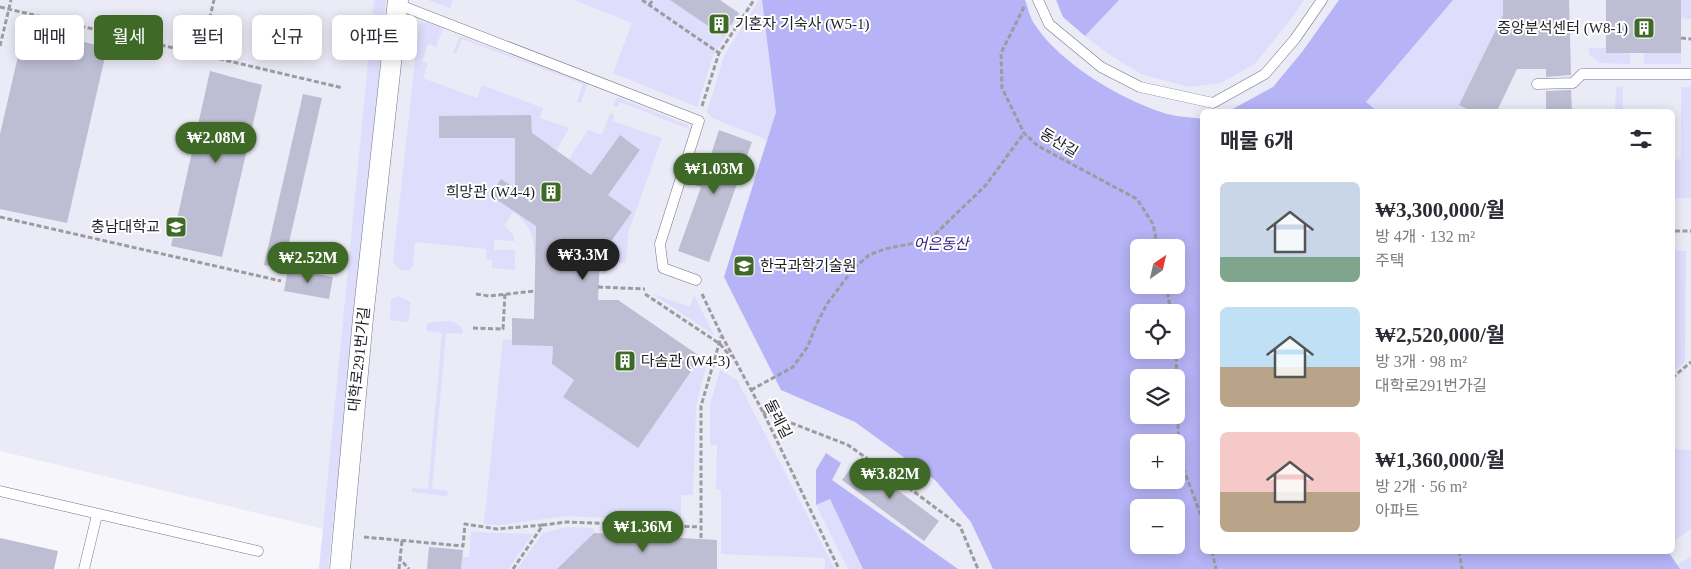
<!DOCTYPE html>
<html lang="ko">
<meta charset="utf-8">
<style>
body{margin:0;font-family:"Times New Roman","Noto Sans KR",serif;background:#f7f7f7;color:#2b2b33;height:100vh;display:flex;flex-direction:column;font-size:19px;white-space:nowrap}
*{box-sizing:border-box;margin:0}
p{font-size:16px;color:#7c7c81}
.icon{flex:none;width:28px;height:28px;fill:none;stroke:currentColor;stroke-width:2;stroke-linecap:round;stroke-linejoin:round}
.map{position:relative;flex:1;overflow:hidden}
.side{position:absolute;left:1200px;top:109px;width:475px;height:445px;display:flex;flex-direction:column;background:#fff;border-radius:8px;box-shadow:0 2px 12px #0003}
.side>*{flex:none}
.guide{position:absolute;left:15px;top:15px;width:475px;height:45px;display:flex;gap:10px}
.needle{width:32px;rotate:34deg}
.controls{position:absolute;left:1130px;top:239px;display:grid;gap:10px}
.controls a{display:grid;place-items:center;width:55px;height:55px;border-radius:8px;background:#fff;box-shadow:0 2px 12px #0003;font-size:25px}
.price{position:absolute;translate:-50% -42px;padding:0 11px;border-radius:18px;background:#3e6927;color:#fff;font-size:16px;line-height:32px;filter:drop-shadow(0 1px 2px #0008)}
.price::after{content:'';position:absolute;left:50%;top:30px;width:15px;height:11px;margin-left:-8px;background:inherit;clip-path:polygon(0 0,100% 0,50% 100%)}
.price.active{background:#222;color:#fff}
ul{padding:0;list-style:none}
li{display:flex;align-items:center;gap:15px;height:125px;padding:0 20px}
li span{display:grid;place-items:center;flex:none;width:140px;height:100px;border-radius:8px;color:#555}
li>.icon{margin-inline-start:auto}
span .icon{width:60px;height:60px;fill:#fffc;stroke-width:1}
li b{font-size:21px}
h2{display:flex;justify-content:space-between;align-items:center;height:60px;padding:0 20px;font-size:21px}
.tag{padding:0 18px;border-radius:8px;background:#fff;box-shadow:0 2px 12px #0003;font-size:18px;line-height:45px}
.tag.active{background:#3e6927;color:#fff}
.map>svg:first-child{display:block}
.built{fill:#ebebf7;fill-rule:evenodd}
.green{fill:#deddfc}
.forest{fill:#b6b3f6;fill-rule:evenodd}
.building{fill:#bdbdd3}
.lines{fill:none;stroke-linecap:round;stroke-linejoin:round}
.service-casing{stroke:#747488;stroke-width:11}
.minor-casing{stroke:#747488;stroke-width:21}
.path{stroke:#9b9ba0;stroke-width:3;stroke-dasharray:5 2.5;stroke-linecap:butt}
.service{stroke:#fff;stroke-width:10}
.minor{stroke:#fff;stroke-width:20}
.labels{text-anchor:middle;dominant-baseline:central;stroke-width:4;stroke-linejoin:round;paint-order:stroke}
.poi-label{font-size:15px;fill:#1e1e26;stroke:#fff;text-anchor:start}
.street-label{font-size:15px;fill:#1e1e26;stroke:#fff}
.park-label{font-size:15px;font-style:italic;fill:#37217f;stroke:#fff}
</style>
<div class="map">
<svg width="1691" height="569" viewBox="0 0 1691 569">
<rect width="100%" height="100%" fill="#f7f7fb"/>
<path class="built" d="M0 0H1691V569H319L323 529 0 451ZM1202 111H1672V551H1202ZM1139 248H1176V285H1139ZM1139 312H1176V350H1139ZM1139 378H1176V415H1139ZM1139 442H1176V480H1139ZM1139 508H1176V545H1139Z"/>
<path class="green" d="M374 0H386L366 215 328 569H319Z
M428 0H453L450 8Z
M574 0H670L723 35 739 13H741L713 56 697 107 613 73 632 23Z
M759 0H762L776 112 767 140 712 118 707 112 724 56Z
M1119 0H1304L1290 20 1255 64 1221 83 1189 87 1141 74 1110 55 1085 36Z
M1453 0H1503V15L1459 105 1471 111H1377L1365 103Z
M1681 0H1691V19L1681 18Z
M427 22 443 28 436 47 428 44 422 61 428 63 423 78 477 98 482 85 543 108 540 118 569 128 557 150 546 143 536 157 532 140 531 116H439L440 138H515V188L501 179 490 195 536 226 535 256C533 235 531 225 513 212L504 226 512 233 515 241 494 240V250H515V270L492 268V260L486 259V249L415 242 413 266 409 270H401L393 263 419 24Z
M460 36 587 84 581 103 577 102 583 84 462 39 456 54 453 53Z
M1589 48H1606V53H1630V64L1600 63 1589 54Z
M1644 53H1681V64H1644Z
M1623 86V111H1615L1616 87Z
M1681 87H1691V198H1675V175L1673 174V160L1681 159Z
M617 97 688 125 689 129 620 102 618 107 613 106Z
M610 113 615 115 613 121 662 138 628 233 626 263 607 262 606 274 599 273 600 258 632 212 608 195 640 150 620 135 591 175 569 159 588 130 602 135Z
M1675 251H1686L1685 362 1673 372V343L1675 342Z
M651 293 690 307 694 295 714 335Z
M398 296 411 302 408 322 390 320 391 299Z
M451 321 459 325 463 330 462 334 446 333 432 489 448 491 447 496 412 492V488L428 489 442 333 427 331V324L433 322Z
M503 339 512 340V345L553 346 552 364 574 380 563 397 638 448 701 357 707 362 696 407 693 495H681V522L568 516 498 525 484 524Z
M720 370 737 380 835 569H825V558L721 554V490L716 489 717 445H710V405Z
M1673 449 1691 450V529L1673 542Z
M830 499 863 569H848L816 505Z
M568 527 594 528V533L557 569H517L543 533Z
M471 532 533 534 508 569H461L462 557H469Z
M1691 556V569H1680L1677 565Z"/>
<path class="forest" d="M762 0H1025C1028 8 1030 18 1035 25 1061 64 1120 99 1164 113 1176 117 1190 117 1202 119V551H1668L1680 569H993L971 522 935 480 855 422 781 390 724 277 776 112ZM1139 248H1176V285H1139ZM1139 312H1176V350H1139ZM1139 378H1176V415H1139ZM1139 442H1176V480H1139ZM1139 508H1176V545H1139Z
M1056 0H1119L1085 36 1063 17Z
M1339 0H1453L1366 102 1377 111H1229L1273 87 1302 52Z
M826 453 841 463 832 480 958 569H863L830 499 816 505V470Z"/>
<path class="building" d="M670 0H720L739 13 723 36Z
M1503 0H1569L1571 75 1546 77V69H1517L1497 111H1471L1459 105 1503 15Z
M1606 0H1681V53H1606Z
M25 26 107 48 67 223 0 209V134Z
M210 71 262 85 222 257 171 246Z
M1571 90 1572 111H1546V91Z
M303 94 322 98 283 269 264 265Z
M531 115 532 133 591 175 620 135 640 150 608 195 632 212 600 257 598 300H618L701 357 638 448 563 397 574 380 552 364 553 346 512 345V318L534 319 536 226 490 195 501 179 515 188V138H439V116Z
M719 130 752 142 709 262 678 251 701 187 692 184 700 162 708 164Z
M288 269 333 277 329 299 284 291Z
M857 460 939 521 924 541 842 480Z
M594 533 717 540V569H557Z
M0 538 58 551 54 569H0Z
M429 547 463 550 461 569H427Z"/>
<g class="lines">
<g class="service-casing">
<path id="service" d="M1038 0 1049 24 1101 67 1140 87 1213 103 1265 74 1295 39 1322 0
M397 4 699 121 660 244 663 268 696 280
M1537 84 1573 83 1582 74H1691
M0 491 258 551
M84 569 97 515"/>
</g>
<g class="minor-casing">
<path id="minor" d="M340 569 363 318 398 0"/>
</g>
<path class="path" d="M642 0 719 53
M649 5 653 0
M0 7 343 88
M1024 7 1001 53 1002 88 1024 133 1038 146 1137 199 1153 224 1158 248
M1681 38 1691 39
M0 46 11 0
M201 55 214 0
M702 106 719 53 754 0
M0 217 281 281
M1675 231H1691
M1166 285 1171 312
M598 287 645 289
M476 294 489 296 535 291
M645 294 720 344 731 357
M702 294 722 336 763 412 839 569
M473 328 503 329 505 294
M1176 349 1179 457 1202 518
M1672 378 1691 362
M751 390 793 367 808 346 816 325 827 304 853 269 869 255 885 249 929 240 986 185 1024 133
M763 412 848 445 913 491 960 526 978 569
M364 537 463 546 465 524 497 529 543 525
M701 538V406L721 337
M402 541 400 559 409 569
M1212 551 1216 569
M1459 551 1462 569
M399 569 400 560
M513 569 543 525 567 522 701 527"/>
<use href="#service" class="service"/>
<use href="#minor" class="minor"/>
</g>
<defs>
<g id="building-square" transform="scale(1.125)"><rect x="-9" y="-9" width="18" height="18" rx="4" fill="#3e6927" stroke="#fff"/><path d="M-4-6H4V6H1V3H-1V6H-4ZM-2.5-4.3h1.7v1.8h-1.7ZM.8-4.3h1.7v1.8H.8ZM-2.5-1h1.7V.8h-1.7ZM.8-1h1.7V.8H.8Z" fill="#fff"/></g>
<g id="university-square" transform="scale(1.125)"><rect x="-9" y="-9" width="18" height="18" rx="4" fill="#3e6927" stroke="#fff"/><path d="M0-5L7-2L0 1L-7-2ZM-4 1L0 2.5L4 1V4Q0 6-4 4Z" fill="#fff"/></g>
</defs>
<g fill-rule="evenodd">
<use href="#building-square" x="719" y="24"/>
<use href="#building-square" x="1644" y="28"/>
<use href="#building-square" x="551" y="192"/>
<use href="#university-square" x="176" y="227"/>
<use href="#university-square" x="744" y="266"/>
<use href="#building-square" x="625" y="361"/>
</g>
<g class="labels">
<g class="poi-label">
<text x="735" y="24">기혼자 기숙사 (W5-1)</text>
<text x="1628" y="28" text-anchor="end">중앙분석센터 (W8-1)</text>
<text x="535" y="192" text-anchor="end">희망관 (W4-4)</text>
<text x="160" y="227" text-anchor="end">충남대학교</text>
<text x="760" y="266">한국과학기술원</text>
<text x="641" y="361">다솜관 (W4-3)</text>
</g>
<g class="street-label">
<text transform="translate(1059 143) rotate(31)">동산길</text>
<text transform="translate(359 359) rotate(-84)">대학로291번가길</text>
<text transform="translate(778 419) rotate(63)">둘레길</text>
</g>
<g class="park-label">
<text x="941" y="244">어은동산</text>
</g>
</g>
</svg>
<div class="controls">
<a><svg class="needle" viewBox="-14 -14 28 28"><path d="M0-13l5 13h-10z" fill="#e53935"/><path d="M0 13l5-13h-10z" fill="#7c7c81"/></svg></a>
<a><svg class="icon" aria-label="locate" viewBox="0 0 24 24"><circle cx="12" cy="12" r="6"/><path d="M12 2v4M12 18v4M2 12h4M18 12h4"/></svg></a>
<a><svg class="icon" aria-label="layers" viewBox="0 0 24 24"><path d="M12 4l9 5-9 5-9-5zM3 14l9 5 9-5"/></svg></a>
<a>+</a>
<a>−</a>
</div>
<b class="price" style="left:216px;top:164px">₩2.08M</b>
<b class="price" style="left:714px;top:195px">₩1.03M</b>
<b class="price active" style="left:583px;top:281px">₩3.3M</b>
<b class="price" style="left:308px;top:284px">₩2.52M</b>
<b class="price" style="left:890px;top:500px">₩3.82M</b>
<b class="price" style="left:643px;top:553px">₩1.36M</b>
<div class="guide">
<a class="tag">매매</a>
<a class="tag active">월세</a>
<a class="tag">필터</a>
<a class="tag">신규</a>
<a class="tag">아파트</a>
</div>
<section class="side">
<h2>매물 6개<svg class="icon" aria-label="filters" viewBox="0 0 24 24"><path d="M4 7h16M4 17h16"/><circle cx="9" cy="7" r="2"/><circle cx="15" cy="17" r="2"/></svg></h2>
<ul>
<li><span style="background:linear-gradient(#c9d6e8 75%,#7fa58c 0)"><svg class="icon" aria-label="home" viewBox="0 0 24 24"><path d="M3 11l9-7 9 7M6 9v11h12V9"/></svg></span><div><b>₩3,300,000/월</b><p>방 4개 · 132 m²</p><p>주택</p></div></li>
<li><span style="background:linear-gradient(#bfe0f5 60%,#b9a48a 0)"><svg class="icon" aria-label="home" viewBox="0 0 24 24"><path d="M3 11l9-7 9 7M6 9v11h12V9"/></svg></span><div><b>₩2,520,000/월</b><p>방 3개 · 98 m²</p><p>대학로291번가길</p></div></li>
<li><span style="background:linear-gradient(#f6c9c9 60%,#b9a48a 0)"><svg class="icon" aria-label="home" viewBox="0 0 24 24"><path d="M3 11l9-7 9 7M6 9v11h12V9"/></svg></span><div><b>₩1,360,000/월</b><p>방 2개 · 56 m²</p><p>아파트</p></div></li>
</ul>
</section>
</div>
